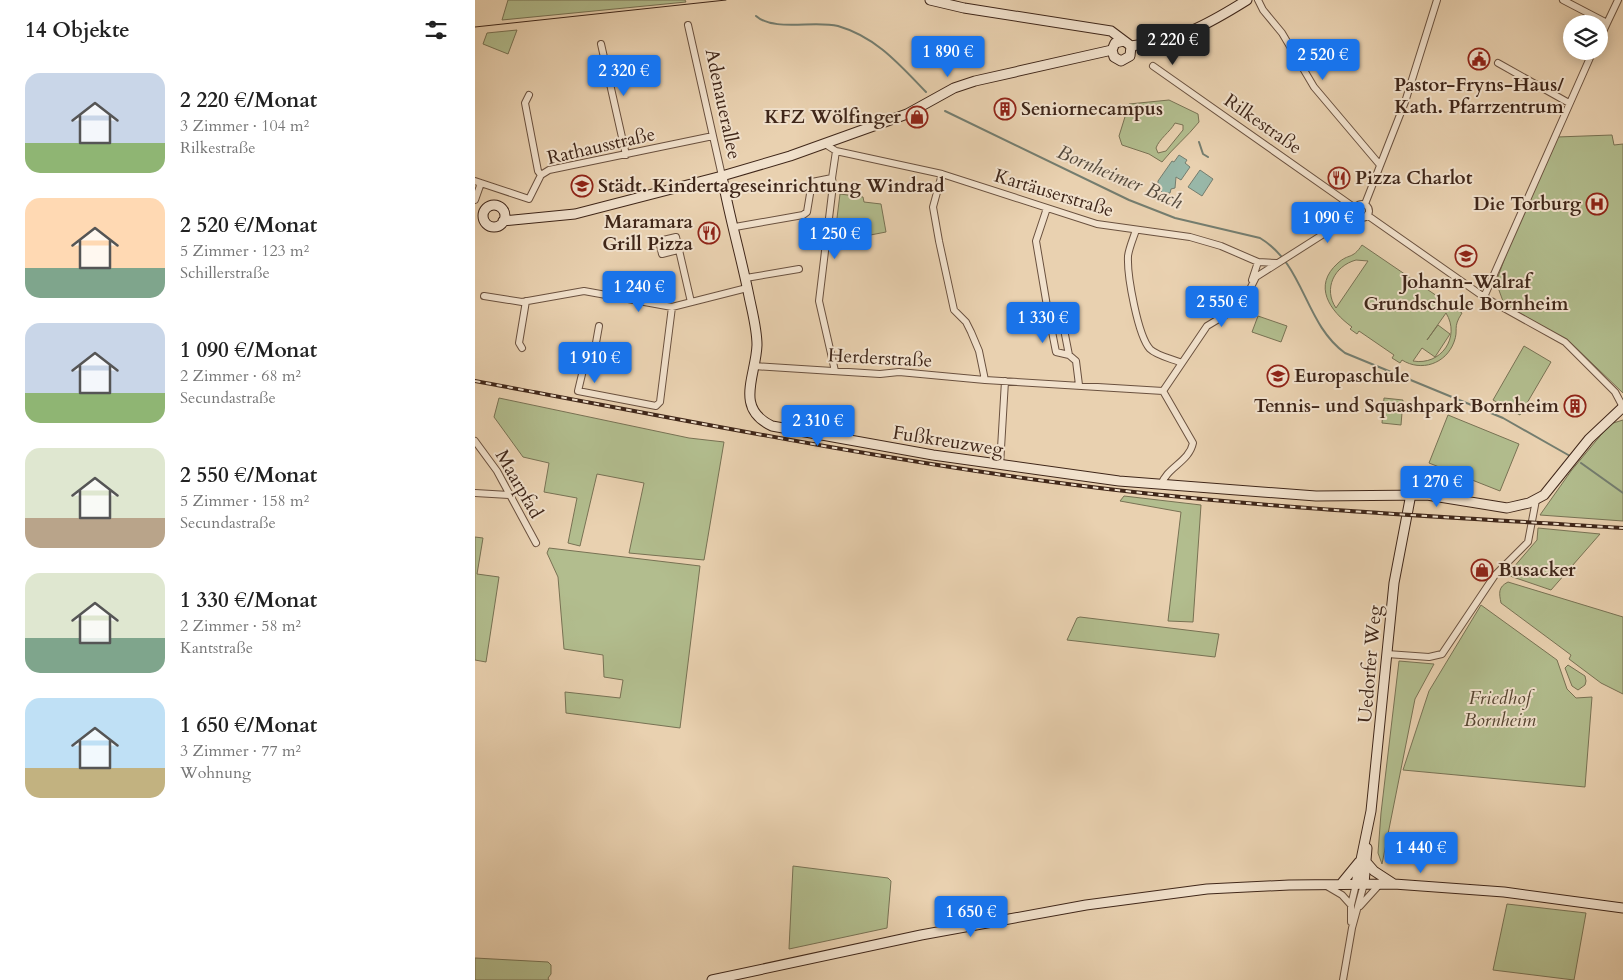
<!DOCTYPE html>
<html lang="de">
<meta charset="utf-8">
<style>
body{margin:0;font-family:Cardo,serif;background:#f6f6f6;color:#222;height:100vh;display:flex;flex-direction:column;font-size:19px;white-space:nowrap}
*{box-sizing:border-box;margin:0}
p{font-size:16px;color:#767676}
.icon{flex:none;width:28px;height:28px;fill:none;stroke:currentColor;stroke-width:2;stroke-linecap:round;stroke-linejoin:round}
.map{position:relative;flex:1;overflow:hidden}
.sheet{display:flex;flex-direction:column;background:#fff;width:475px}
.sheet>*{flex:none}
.buttons{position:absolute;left:1088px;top:15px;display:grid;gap:10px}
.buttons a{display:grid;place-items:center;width:45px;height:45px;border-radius:50%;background:#fff;box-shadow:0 2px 12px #0003;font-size:25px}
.price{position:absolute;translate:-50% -42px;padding:0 11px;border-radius:5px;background:#1a73e8;color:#fff;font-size:16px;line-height:32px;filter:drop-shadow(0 1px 2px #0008)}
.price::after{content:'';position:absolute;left:50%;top:30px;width:15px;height:11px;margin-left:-8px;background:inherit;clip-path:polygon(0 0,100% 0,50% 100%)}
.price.selected{background:#222;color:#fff}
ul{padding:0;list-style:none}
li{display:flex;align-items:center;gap:15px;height:125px;padding:0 25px}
li span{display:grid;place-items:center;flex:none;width:140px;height:100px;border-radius:15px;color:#555}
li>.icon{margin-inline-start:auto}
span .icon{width:60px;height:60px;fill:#fffc;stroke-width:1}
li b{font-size:21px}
h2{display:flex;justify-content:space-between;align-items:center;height:60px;padding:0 25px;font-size:21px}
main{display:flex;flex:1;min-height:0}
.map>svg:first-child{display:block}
.green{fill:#b2bd8e;stroke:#787254;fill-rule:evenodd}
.water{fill:#98b7a8;stroke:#747d6f}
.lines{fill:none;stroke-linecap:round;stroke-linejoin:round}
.stream{stroke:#747d6f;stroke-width:2}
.street-casing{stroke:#6a513f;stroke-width:8}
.secondary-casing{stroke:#3f2619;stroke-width:11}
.street{stroke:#f1e1cc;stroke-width:6}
.secondary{stroke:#f1e1cc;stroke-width:9}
.tram{stroke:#3f2619;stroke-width:1}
.rail-casing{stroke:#3f2619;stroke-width:4}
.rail{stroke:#f1e1cc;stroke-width:2;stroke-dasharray:5.5;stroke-linecap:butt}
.labels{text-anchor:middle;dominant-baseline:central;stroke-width:4;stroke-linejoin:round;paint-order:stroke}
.poi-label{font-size:19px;font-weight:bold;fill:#3f2619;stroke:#f1e1cc;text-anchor:start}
.street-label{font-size:19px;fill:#3f2619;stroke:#f1e1cc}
.park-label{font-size:19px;font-style:italic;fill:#564430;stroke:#f1e1cc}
.water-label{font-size:20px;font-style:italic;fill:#554a3d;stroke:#f1e1cc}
</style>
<main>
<section class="sheet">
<h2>14 Objekte<svg class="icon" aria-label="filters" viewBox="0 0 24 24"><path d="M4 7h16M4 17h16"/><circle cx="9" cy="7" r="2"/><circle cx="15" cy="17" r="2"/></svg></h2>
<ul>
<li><span style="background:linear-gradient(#c9d6e8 70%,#8fb573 0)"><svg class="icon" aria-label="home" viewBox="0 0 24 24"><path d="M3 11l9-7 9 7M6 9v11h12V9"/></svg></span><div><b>2 220 €/Monat</b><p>3 Zimmer · 104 m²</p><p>Rilkestraße</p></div></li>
<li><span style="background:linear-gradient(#ffd9b3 70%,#7fa58c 0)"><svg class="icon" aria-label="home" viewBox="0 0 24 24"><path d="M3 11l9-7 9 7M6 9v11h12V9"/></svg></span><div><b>2 520 €/Monat</b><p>5 Zimmer · 123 m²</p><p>Schillerstraße</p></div></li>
<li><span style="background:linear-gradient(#c9d6e8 70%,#8fb573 0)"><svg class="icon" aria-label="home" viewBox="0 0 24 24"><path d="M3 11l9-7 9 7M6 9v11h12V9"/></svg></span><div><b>1 090 €/Monat</b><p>2 Zimmer · 68 m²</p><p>Secundastraße</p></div></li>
<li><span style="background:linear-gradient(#dfe7d0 70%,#b9a48a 0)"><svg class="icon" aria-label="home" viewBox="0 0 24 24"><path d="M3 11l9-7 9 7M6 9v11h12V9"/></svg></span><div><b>2 550 €/Monat</b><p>5 Zimmer · 158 m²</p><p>Secundastraße</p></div></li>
<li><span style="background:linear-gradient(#dfe7d0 65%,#7fa58c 0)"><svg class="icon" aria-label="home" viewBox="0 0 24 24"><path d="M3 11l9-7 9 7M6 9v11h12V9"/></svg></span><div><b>1 330 €/Monat</b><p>2 Zimmer · 58 m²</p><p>Kantstraße</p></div></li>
<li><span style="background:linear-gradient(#bfe0f5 70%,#c2b280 0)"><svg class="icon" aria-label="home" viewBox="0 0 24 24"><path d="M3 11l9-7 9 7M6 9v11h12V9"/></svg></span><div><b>1 650 €/Monat</b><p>3 Zimmer · 77 m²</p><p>Wohnung</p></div></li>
</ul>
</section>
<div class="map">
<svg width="1148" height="980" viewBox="0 0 1148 980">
<rect width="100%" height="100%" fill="#e9d1b0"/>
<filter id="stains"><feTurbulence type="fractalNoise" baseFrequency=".004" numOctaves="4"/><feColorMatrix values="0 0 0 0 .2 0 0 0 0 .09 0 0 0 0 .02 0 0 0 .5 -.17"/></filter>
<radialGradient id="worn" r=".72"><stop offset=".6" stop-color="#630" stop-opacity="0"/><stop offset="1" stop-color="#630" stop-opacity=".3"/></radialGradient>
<path class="green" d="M33 0H210L211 2 27 20Z
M42 30 33 54 8 44 12 33Z
M694 100 723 114 724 122C712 137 698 148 687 162L674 154 647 145 644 136 654 104ZM700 123 708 125V130L691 151 683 153 681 148C684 139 695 132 700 123Z
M1137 135 1139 145 1148 144V393L1095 342 1029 304 1021 282 1045 217 1082 137Z
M365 194 388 197 389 202 406 204 411 232 359 242Z
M887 245 987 313C977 328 984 329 979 342 971 364 946 372 927 360L925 363 917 358 919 355 884 331 882 334 875 329 877 327C855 311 837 286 863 263 874 253 877 260 887 245ZM881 260 893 261 861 308C848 289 859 266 881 260ZM971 313C986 337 966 366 938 361L947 348 960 357 975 334 963 325 952 340Z
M783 316 812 326 806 342 777 332Z
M1049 346 1076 362 1045 415 1018 400Z
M24 398 214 438 249 442 229 560 154 553 169 483 122 474 105 546 93 543 102 498 69 492 74 463 48 457 19 417Z
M909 398 928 400 926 425 907 423Z
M973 415 1044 444 1025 491 954 463Z
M1148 420V521L1065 515 1096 471 1135 424Z
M649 496 726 505 718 622 693 621 706 512 645 501Z
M1063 528 1125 534 1076 590 1032 575 1062 540Z
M0 537 8 538 2 574 24 577 11 662 0 660Z
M74 548 225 566 205 728 91 713 90 692 145 698 148 680 129 677 128 655 89 649 83 577 72 553Z
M1033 582 1148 617V694L1126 683 1094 659 1096 655 1026 603C1024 593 1023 587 1033 582Z
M1006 605 1082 660 1092 689 1101 698 1117 697 1110 787 928 770 954 691Z
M605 617 744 634 740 657 592 640 602 618Z
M924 661 959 664 940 699 907 864 903 853 906 813Z
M1093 665 1110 676 1111 681 1110 685 1103 690 1097 686 1090 668Z
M318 866 413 878 416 881 412 928 314 949Z
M1032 904 1111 913 1099 980 1018 970Z
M0 958 73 962 76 965V974L73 978 74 980H0Z"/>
<path class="water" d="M704 155 712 160 710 163 715 167 706 180 701 177 700 188 696 189 695 193H688L683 188V181L697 161 699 162Z
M725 170 738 179 727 196 713 187Z"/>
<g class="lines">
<path class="stream" d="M281 16C299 32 339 20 363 26 401 37 424 64 451 92
M470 111 654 200 700 218 785 238C830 265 829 323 870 353L1028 418 1095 456
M724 142 728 154 733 157
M1106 463 1148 493"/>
<g class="street-casing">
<path id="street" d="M783 0 788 10 807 33 839 87 905 165
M1088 0 1132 23
M213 25 247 176
M1124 40 1143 0
M126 44 151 155
M1023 63 1094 103
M678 66 880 208
M54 95 50 103 63 171 66 175
M350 144 361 151 467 174 622 224 715 237 746 246 783 262 802 263
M467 174 458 207 464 241 479 310 491 322 496 332 504 351 510 380
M0 181 54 199 66 175 74 170 238 136
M0 200 6 183
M880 211a7 7 0 1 1 14 0a7 7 0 1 1-14 0Z
M890 204 930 102 962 0
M572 208 561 241 572 306 585 309 594 355 601 361 604 385
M892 215 1009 297 1090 342 1140 392 1148 407
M260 227 328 215 332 212 337 182 357 178
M661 230C658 239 654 248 653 256 652 276 663 336 675 349 682 356 698 359 707 363
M203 250 187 254 184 241 201 237 216 302
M271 278 324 269
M777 280 783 262
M9 296 47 302 109 291 197 307 272 288
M1009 297 1118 51
M572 306 581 352 594 355
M124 326 119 354 108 370 103 391 181 406 185 402 197 307
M47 348 44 343 51 301
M279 366 405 374 424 372 510 380 688 391
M360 371 344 301 358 185 357 178 361 151
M688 391 732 326 767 305 781 277 880 214
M0 441 22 471 61 543
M525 465 530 381
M686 485C692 467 714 462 718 443L688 391
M0 493 34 495
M912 654 954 657 967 654 1020 575 1053 542 1061 500
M850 885 867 895 876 905
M885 906 904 885
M876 922V905L881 884
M868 980 877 928 889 884"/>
</g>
<g class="secondary-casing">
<path id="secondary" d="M455 0 489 8 636 31 656 46 655 56 646 61 639 57 637 50 640 43 649 41
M656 46C703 41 732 25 772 0
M247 176C254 216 266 256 274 296 277 311 282 329 282 345 281 376 259 408 297 426L458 455 644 481 841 496 952 495 1032 508 1054 503 1069 495 1114 439 1148 407
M8 216a11 11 0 1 1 22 0a11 11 0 1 1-22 0Z
M28 221 100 214 247 176 315 156 432 114 479 88 500 81 637 50
M892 863 899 871 919 884
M866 884 884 862
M881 884 896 811 919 583 936 494
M889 884 892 848
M237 980 446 935 611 905 732 889 814 885 919 884 1029 892 1148 908"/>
</g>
<use href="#street" class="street"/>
<use href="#secondary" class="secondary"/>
<path class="tram" d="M0 27 251 0"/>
<g class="rail-casing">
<path id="rail" d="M0 381C194 417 389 457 585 483 772 508 960 516 1148 528"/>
</g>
<use href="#rail" class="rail"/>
</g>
<defs>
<g id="civic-ring" transform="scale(1.125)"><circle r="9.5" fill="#f1e1cc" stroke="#8f2418" stroke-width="1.5"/><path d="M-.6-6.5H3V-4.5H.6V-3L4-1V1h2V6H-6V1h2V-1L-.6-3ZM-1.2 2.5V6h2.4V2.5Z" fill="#8f2418"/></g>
<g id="building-ring" transform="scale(1.125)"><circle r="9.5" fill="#f1e1cc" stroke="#8f2418" stroke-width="1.5"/><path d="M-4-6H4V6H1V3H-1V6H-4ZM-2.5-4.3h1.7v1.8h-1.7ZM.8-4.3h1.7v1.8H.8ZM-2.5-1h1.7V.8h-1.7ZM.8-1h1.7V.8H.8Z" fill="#8f2418"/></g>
<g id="shop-ring" transform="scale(1.125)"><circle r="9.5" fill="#f1e1cc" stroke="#8f2418" stroke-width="1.5"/><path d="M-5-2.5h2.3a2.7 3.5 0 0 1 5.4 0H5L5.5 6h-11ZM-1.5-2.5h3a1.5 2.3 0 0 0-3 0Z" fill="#8f2418"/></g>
<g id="restaurant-ring" transform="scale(1.125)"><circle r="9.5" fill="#f1e1cc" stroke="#8f2418" stroke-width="1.5"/><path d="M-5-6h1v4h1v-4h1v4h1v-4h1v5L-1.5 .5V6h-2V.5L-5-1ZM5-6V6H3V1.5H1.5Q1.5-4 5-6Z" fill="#8f2418"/></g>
<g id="school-ring" transform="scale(1.125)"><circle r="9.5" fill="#f1e1cc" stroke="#8f2418" stroke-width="1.5"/><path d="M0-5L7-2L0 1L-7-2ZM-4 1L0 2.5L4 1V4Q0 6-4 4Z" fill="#8f2418"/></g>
<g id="hospital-ring" transform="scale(1.125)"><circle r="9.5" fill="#f1e1cc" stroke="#8f2418" stroke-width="1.5"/><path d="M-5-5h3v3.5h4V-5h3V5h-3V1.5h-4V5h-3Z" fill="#8f2418"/></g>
</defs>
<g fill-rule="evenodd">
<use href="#civic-ring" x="1004" y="59"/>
<use href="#building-ring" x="530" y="109"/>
<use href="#shop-ring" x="442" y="117"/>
<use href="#restaurant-ring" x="864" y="178"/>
<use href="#school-ring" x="107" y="186"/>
<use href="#hospital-ring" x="1122" y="204"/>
<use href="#restaurant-ring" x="234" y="233"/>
<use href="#school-ring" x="991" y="256"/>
<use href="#school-ring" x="803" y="376"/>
<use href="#building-ring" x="1100" y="406"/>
<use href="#shop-ring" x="1007" y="570"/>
</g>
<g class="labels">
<g class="poi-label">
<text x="1004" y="85" text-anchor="middle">Pastor-Fryns-Haus/<tspan x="1004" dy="22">Kath. Pfarrzentrum</tspan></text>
<text x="546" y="109">Seniornecampus</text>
<text x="426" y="117" text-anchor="end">KFZ Wölfinger</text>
<text x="880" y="178">Pizza Charlot</text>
<text x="123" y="186">Städt. Kindertageseinrichtung Windrad</text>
<text x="1106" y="204" text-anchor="end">Die Torburg</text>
<text x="218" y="222" text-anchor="end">Maramara<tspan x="218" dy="22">Grill Pizza</tspan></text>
<text x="991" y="282" text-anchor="middle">Johann-Walraf<tspan x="991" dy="22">Grundschule Bornheim</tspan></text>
<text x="819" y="376">Europaschule</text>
<text x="1084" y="406" text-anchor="end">Tennis- und Squashpark Bornheim</text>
<text x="1023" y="570">Busacker</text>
</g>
<g class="street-label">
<text transform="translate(248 104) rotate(78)">Adenauerallee</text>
<text transform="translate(788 124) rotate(35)">Rilkestraße</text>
<text transform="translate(126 146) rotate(-13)">Rathausstraße</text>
<text transform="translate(579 193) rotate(17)">Kartäuserstraße</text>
<text transform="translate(405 358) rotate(3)">Herderstraße</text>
<text transform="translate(473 441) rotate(9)">Fußkreuzweg</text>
<text transform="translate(44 484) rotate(60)">Maarpfad</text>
<text transform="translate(895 664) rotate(-85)">Uedorfer Weg</text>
</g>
<g class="park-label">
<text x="1025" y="698">Friedhof<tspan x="1025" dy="22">Bornheim</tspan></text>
</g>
<g class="water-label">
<text transform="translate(645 177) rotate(23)">Bornheimer Bach</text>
</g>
</g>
<rect width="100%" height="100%" filter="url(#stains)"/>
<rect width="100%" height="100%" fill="url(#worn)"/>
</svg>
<div class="buttons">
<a><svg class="icon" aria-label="layers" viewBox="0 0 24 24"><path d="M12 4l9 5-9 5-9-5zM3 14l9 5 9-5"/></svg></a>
</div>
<b class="price selected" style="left:698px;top:66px">2 220 €</b>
<b class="price" style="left:473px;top:78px">1 890 €</b>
<b class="price" style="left:848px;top:81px">2 520 €</b>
<b class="price" style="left:149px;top:97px">2 320 €</b>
<b class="price" style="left:853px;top:244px">1 090 €</b>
<b class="price" style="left:360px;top:260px">1 250 €</b>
<b class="price" style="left:164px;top:313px">1 240 €</b>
<b class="price" style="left:747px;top:328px">2 550 €</b>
<b class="price" style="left:568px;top:344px">1 330 €</b>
<b class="price" style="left:120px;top:384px">1 910 €</b>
<b class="price" style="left:343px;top:447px">2 310 €</b>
<b class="price" style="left:962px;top:508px">1 270 €</b>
<b class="price" style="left:946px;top:874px">1 440 €</b>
<b class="price" style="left:496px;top:938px">1 650 €</b>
</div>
</main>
